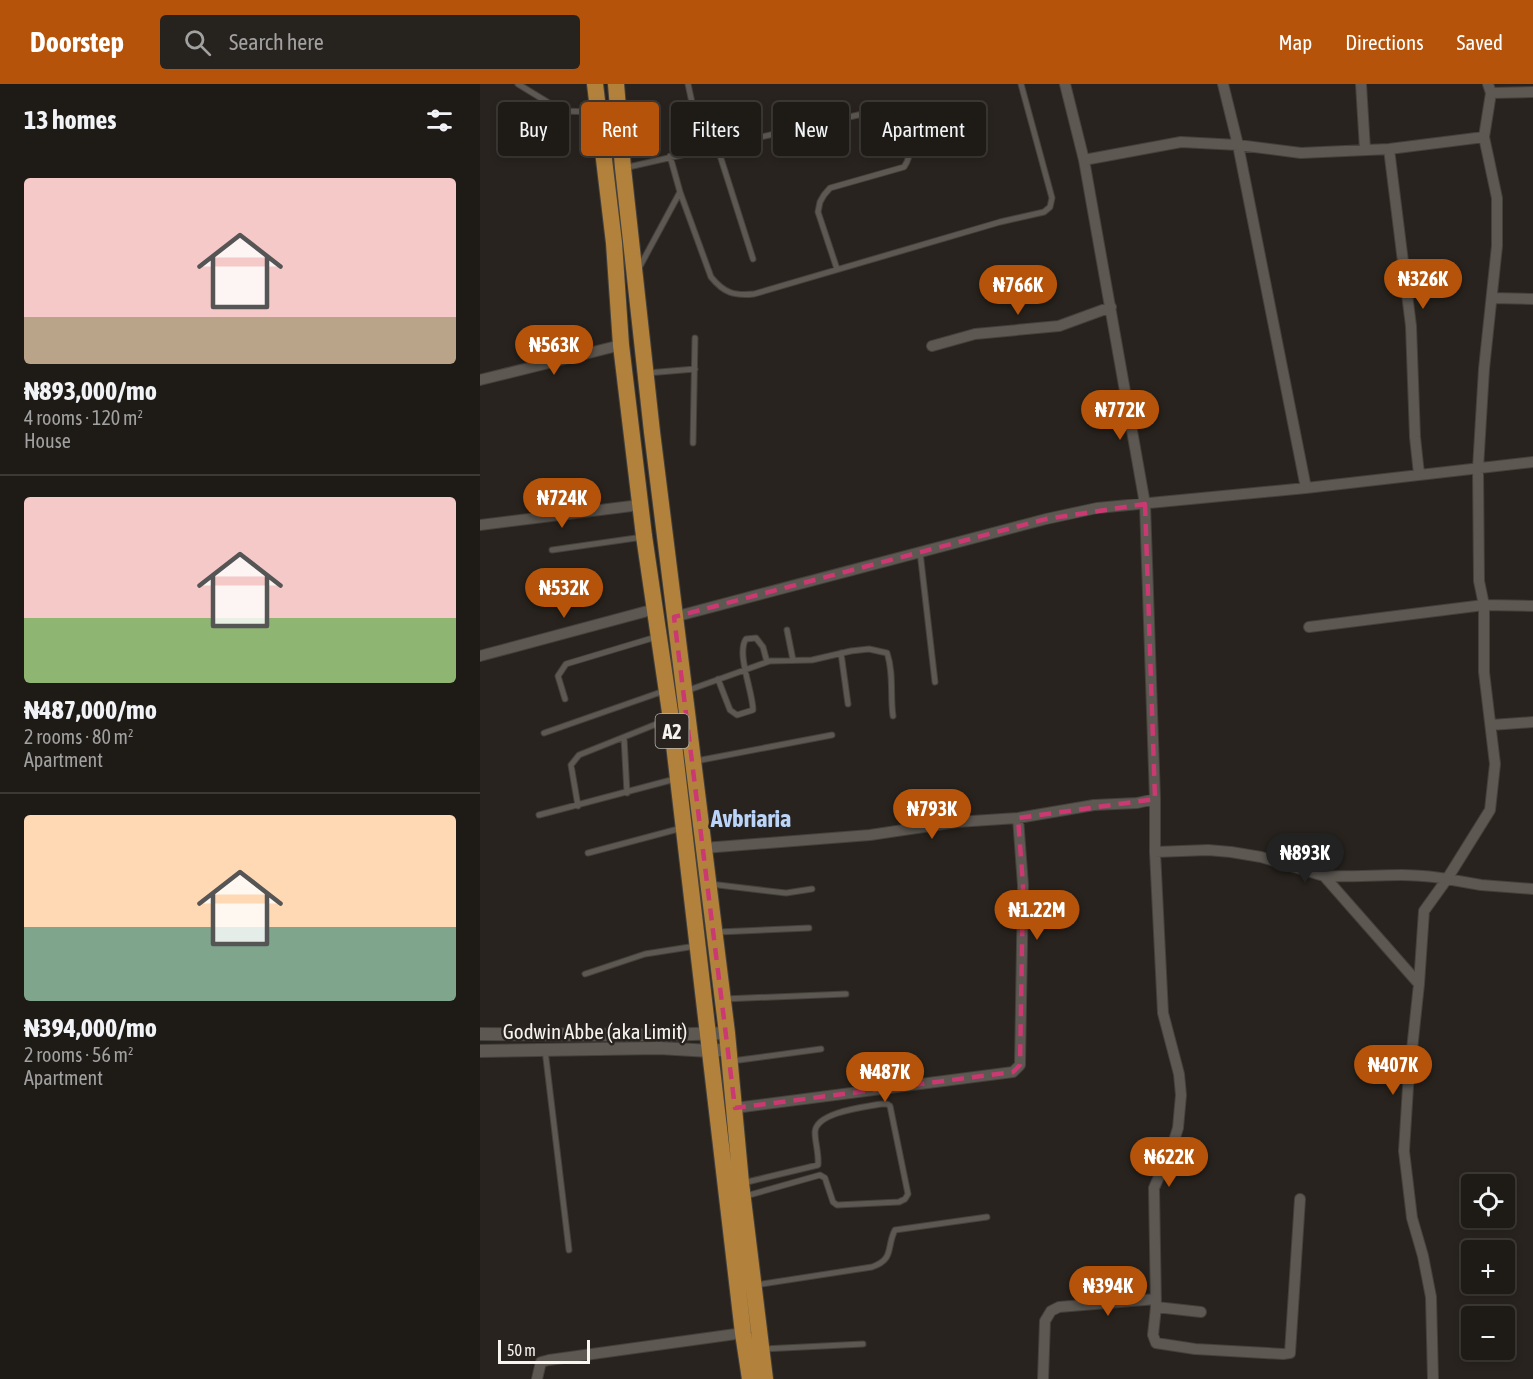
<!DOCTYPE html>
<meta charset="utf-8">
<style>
body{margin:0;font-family:"Asap Condensed",sans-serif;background:#26231f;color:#f1f3f6;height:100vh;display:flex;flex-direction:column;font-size:22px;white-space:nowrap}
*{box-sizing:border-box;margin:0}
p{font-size:20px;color:#a1a1a1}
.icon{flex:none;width:33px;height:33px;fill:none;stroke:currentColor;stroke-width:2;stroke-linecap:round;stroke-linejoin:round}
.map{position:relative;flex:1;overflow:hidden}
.details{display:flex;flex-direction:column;background:#1e1a16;width:480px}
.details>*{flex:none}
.top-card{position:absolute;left:18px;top:18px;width:570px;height:54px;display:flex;gap:12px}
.tools{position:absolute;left:981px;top:1090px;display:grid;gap:12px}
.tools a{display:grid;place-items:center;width:54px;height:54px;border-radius:6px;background:#1e1a16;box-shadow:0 3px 9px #0003,0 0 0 2px #3c3835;font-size:30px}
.scale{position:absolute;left:18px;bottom:15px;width:92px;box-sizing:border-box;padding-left:6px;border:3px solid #f7f4f0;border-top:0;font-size:16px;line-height:21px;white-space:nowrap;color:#f7f4f0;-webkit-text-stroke:4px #28231e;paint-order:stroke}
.price{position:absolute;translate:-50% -51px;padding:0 14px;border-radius:21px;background:#b45309;color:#fff;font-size:20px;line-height:39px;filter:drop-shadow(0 2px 3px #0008)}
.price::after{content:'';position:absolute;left:50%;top:36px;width:18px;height:14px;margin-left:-9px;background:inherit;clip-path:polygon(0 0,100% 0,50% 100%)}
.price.current{background:#222;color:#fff}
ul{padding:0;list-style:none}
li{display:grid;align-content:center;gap:12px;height:318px;padding:0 24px}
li+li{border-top:2px solid #3c3835}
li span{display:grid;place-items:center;height:186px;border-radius:6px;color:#555}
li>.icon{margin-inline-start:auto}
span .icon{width:108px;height:108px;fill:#fffc;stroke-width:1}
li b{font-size:26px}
h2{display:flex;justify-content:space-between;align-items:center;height:72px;padding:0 24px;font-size:26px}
.tag{padding:0 21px;border-radius:6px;background:#1e1a16;box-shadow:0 3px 9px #0003,0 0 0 2px #3c3835;font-size:21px;line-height:54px}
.tag.current{background:#b45309;color:#fff}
header{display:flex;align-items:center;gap:36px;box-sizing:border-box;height:84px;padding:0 30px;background:#b45309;color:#fff}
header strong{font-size:28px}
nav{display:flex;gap:33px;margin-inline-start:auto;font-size:21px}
.search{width:420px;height:54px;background:#26231f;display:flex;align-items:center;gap:15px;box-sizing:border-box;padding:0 21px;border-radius:6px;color:#a1a1a1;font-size:22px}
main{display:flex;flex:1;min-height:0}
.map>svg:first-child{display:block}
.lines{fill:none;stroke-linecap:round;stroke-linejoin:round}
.service-casing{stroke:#44403b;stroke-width:7}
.minor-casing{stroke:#44403b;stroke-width:12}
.tertiary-casing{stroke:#44403b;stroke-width:14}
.trunk-casing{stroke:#44403b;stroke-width:18}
.service{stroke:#5d5852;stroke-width:5}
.minor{stroke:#5d5852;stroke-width:10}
.tertiary{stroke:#5d5852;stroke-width:12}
.trunk{stroke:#b2823d;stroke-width:16}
.marked{fill:none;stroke:#ca3971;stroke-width:4.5;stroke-dasharray:12 8;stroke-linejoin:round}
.labels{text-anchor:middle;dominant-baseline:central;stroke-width:5;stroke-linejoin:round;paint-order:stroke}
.shield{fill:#28231e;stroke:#b9b5b1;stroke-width:1.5}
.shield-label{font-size:20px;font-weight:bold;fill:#f7f4f0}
.street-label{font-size:21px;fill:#f7f4f0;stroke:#28231e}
.quarter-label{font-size:24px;font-weight:bold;fill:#bbd4fa;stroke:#28231e}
</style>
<header>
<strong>Doorstep</strong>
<div class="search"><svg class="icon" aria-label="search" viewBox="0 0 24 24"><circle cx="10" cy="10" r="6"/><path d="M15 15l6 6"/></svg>Search here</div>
<nav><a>Map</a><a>Directions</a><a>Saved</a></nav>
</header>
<main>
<section class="details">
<h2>13 homes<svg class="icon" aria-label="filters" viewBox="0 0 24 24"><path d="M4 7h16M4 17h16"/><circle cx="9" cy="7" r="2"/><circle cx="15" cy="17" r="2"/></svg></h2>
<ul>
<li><span style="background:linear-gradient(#f6c9c9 75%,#b9a48a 0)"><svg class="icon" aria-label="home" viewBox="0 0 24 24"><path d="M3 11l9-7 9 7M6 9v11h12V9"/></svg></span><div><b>₦893,000/mo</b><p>4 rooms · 120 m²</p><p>House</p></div></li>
<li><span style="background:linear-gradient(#f6c9c9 65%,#8fb573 0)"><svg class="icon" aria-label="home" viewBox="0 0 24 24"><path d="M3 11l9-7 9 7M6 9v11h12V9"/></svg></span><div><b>₦487,000/mo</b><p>2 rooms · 80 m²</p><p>Apartment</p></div></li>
<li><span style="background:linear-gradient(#ffd9b3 60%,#7fa58c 0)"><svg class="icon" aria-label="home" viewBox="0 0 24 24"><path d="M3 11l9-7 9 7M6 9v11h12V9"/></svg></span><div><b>₦394,000/mo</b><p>2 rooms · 56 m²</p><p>Apartment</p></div></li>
</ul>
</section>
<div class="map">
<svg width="1053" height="1295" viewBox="0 0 1053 1295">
<rect width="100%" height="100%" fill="#28231e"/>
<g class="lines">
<g class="service-casing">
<path id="service" d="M38 0 82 27 116 28
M208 0 222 65
M237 62 273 175
M190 72 200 108 231 193C244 209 254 212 274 210L520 138 564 128 570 123 572 114 541 0
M144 84 409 24H419L425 29C428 47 435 68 424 83L350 104 344 111 340 118 338 128 357 185
M159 184 200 108
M167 289 215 285
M213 359 215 254
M72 466 163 453
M440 468 455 598
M307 546 313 576
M361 569 368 620
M238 595 250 626 257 631 273 626C273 608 256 569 266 555L276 554 283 563 287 578
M206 607 290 577 332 576 371 567 389 565 407 569C414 589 410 612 413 632
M85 615 78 592 86 580 176 553
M64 649 184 607
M144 653 147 709
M216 677 352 651
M98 722 91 681 99 671 189 635
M59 731 195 695
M108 769 202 744
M230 800 306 809 332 805
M238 848 329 844
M105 890 165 870 216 862
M244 915 366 910
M65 966 89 1166
M252 977 341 965
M263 1099 338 1081C339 1069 335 1059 335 1048 336 1028 385 1023 401 1020H407L410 1022 428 1110 425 1115 419 1118 357 1121 353 1118 345 1094 340 1091 266 1112
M276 1201 392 1183C415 1175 406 1163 415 1146L507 1133
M283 1265 383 1260"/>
</g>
<g class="minor-casing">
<path id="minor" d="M585 0 604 76 665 420 675 715V768L683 929 699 990 701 1011 698 1044 692 1063 674 1104 676 1223 673 1251 676 1259 715 1265 803 1270 810 1269 820 1115
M743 0 758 61 826 404
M881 0 885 65
M1008 0 1011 9 1004 53 1017 114V162L1004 285 998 384 999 497 1004 521 1053 522
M1011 9 1053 8
M909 65 931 242 935 353 939 390
M604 76 701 58 758 61 821 69 909 65 1004 53
M1012 214 1053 215
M452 262 495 250 579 242 631 223
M0 296 141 261
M0 441 160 421
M194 533 566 435 617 424 826 404 1053 378
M829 543 1004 521V588L1015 680 1010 726 967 795C927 787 885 794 844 792
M0 572 175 525
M1011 641 1053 638
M224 764 390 751 477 738 538 734 614 721 657 719 675 715
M675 768 728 766 751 768 781 773 844 792 939 900
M255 1024 533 988 540 981 543 801 538 734
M676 1223 721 1228
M57 1295 61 1278 69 1276 263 1249
M563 1295 565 1237 571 1227 579 1223 676 1215
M953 1295 951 1213 943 1172 932 1134 924 1067 928 1003 939 900 944 827 967 795 1001 801 1053 805"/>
</g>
<g class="tertiary-casing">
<path id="tertiary" d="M0 950 179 951 247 949
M0 967 179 964 230 967 249 965"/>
</g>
<g class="trunk-casing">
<path id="trunk" d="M115 0 134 159 141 261 164 452 191 635 263 1249 270 1295
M136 0 143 84 172 348 247 949 261 1099 285 1295"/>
</g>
<use href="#service" class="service"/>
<use href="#minor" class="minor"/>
<use href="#tertiary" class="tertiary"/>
<use href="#trunk" class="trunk"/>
</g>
<path class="marked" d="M665 420 675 715 538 734 543 801 540 981 533 988 255 1024 194 533 566 435Z"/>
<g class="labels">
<rect class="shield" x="175.5" y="630" width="33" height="34" rx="4.5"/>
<g class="shield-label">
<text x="192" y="647">A2</text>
</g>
<g class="street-label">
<text x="115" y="947">Godwin Abbe (aka Limit)</text>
</g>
<g class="quarter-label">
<text x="271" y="734">Avbriaria</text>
</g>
</g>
</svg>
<div class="tools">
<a><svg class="icon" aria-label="locate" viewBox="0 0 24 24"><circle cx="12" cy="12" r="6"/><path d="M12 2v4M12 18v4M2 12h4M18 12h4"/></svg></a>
<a>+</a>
<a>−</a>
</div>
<div class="scale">50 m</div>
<b class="price" style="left:943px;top:226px">₦326K</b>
<b class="price" style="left:538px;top:232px">₦766K</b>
<b class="price" style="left:74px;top:292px">₦563K</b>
<b class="price" style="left:640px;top:357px">₦772K</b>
<b class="price" style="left:82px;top:445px">₦724K</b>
<b class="price" style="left:84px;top:535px">₦532K</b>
<b class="price" style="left:452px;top:756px">₦793K</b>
<b class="price current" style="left:825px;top:800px">₦893K</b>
<b class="price" style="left:557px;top:857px">₦1.22M</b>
<b class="price" style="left:913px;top:1012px">₦407K</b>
<b class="price" style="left:405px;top:1019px">₦487K</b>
<b class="price" style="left:689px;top:1104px">₦622K</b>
<b class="price" style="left:628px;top:1233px">₦394K</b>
<div class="top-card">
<a class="tag">Buy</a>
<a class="tag current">Rent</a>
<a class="tag">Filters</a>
<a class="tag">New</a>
<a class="tag">Apartment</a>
</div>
</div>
</main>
